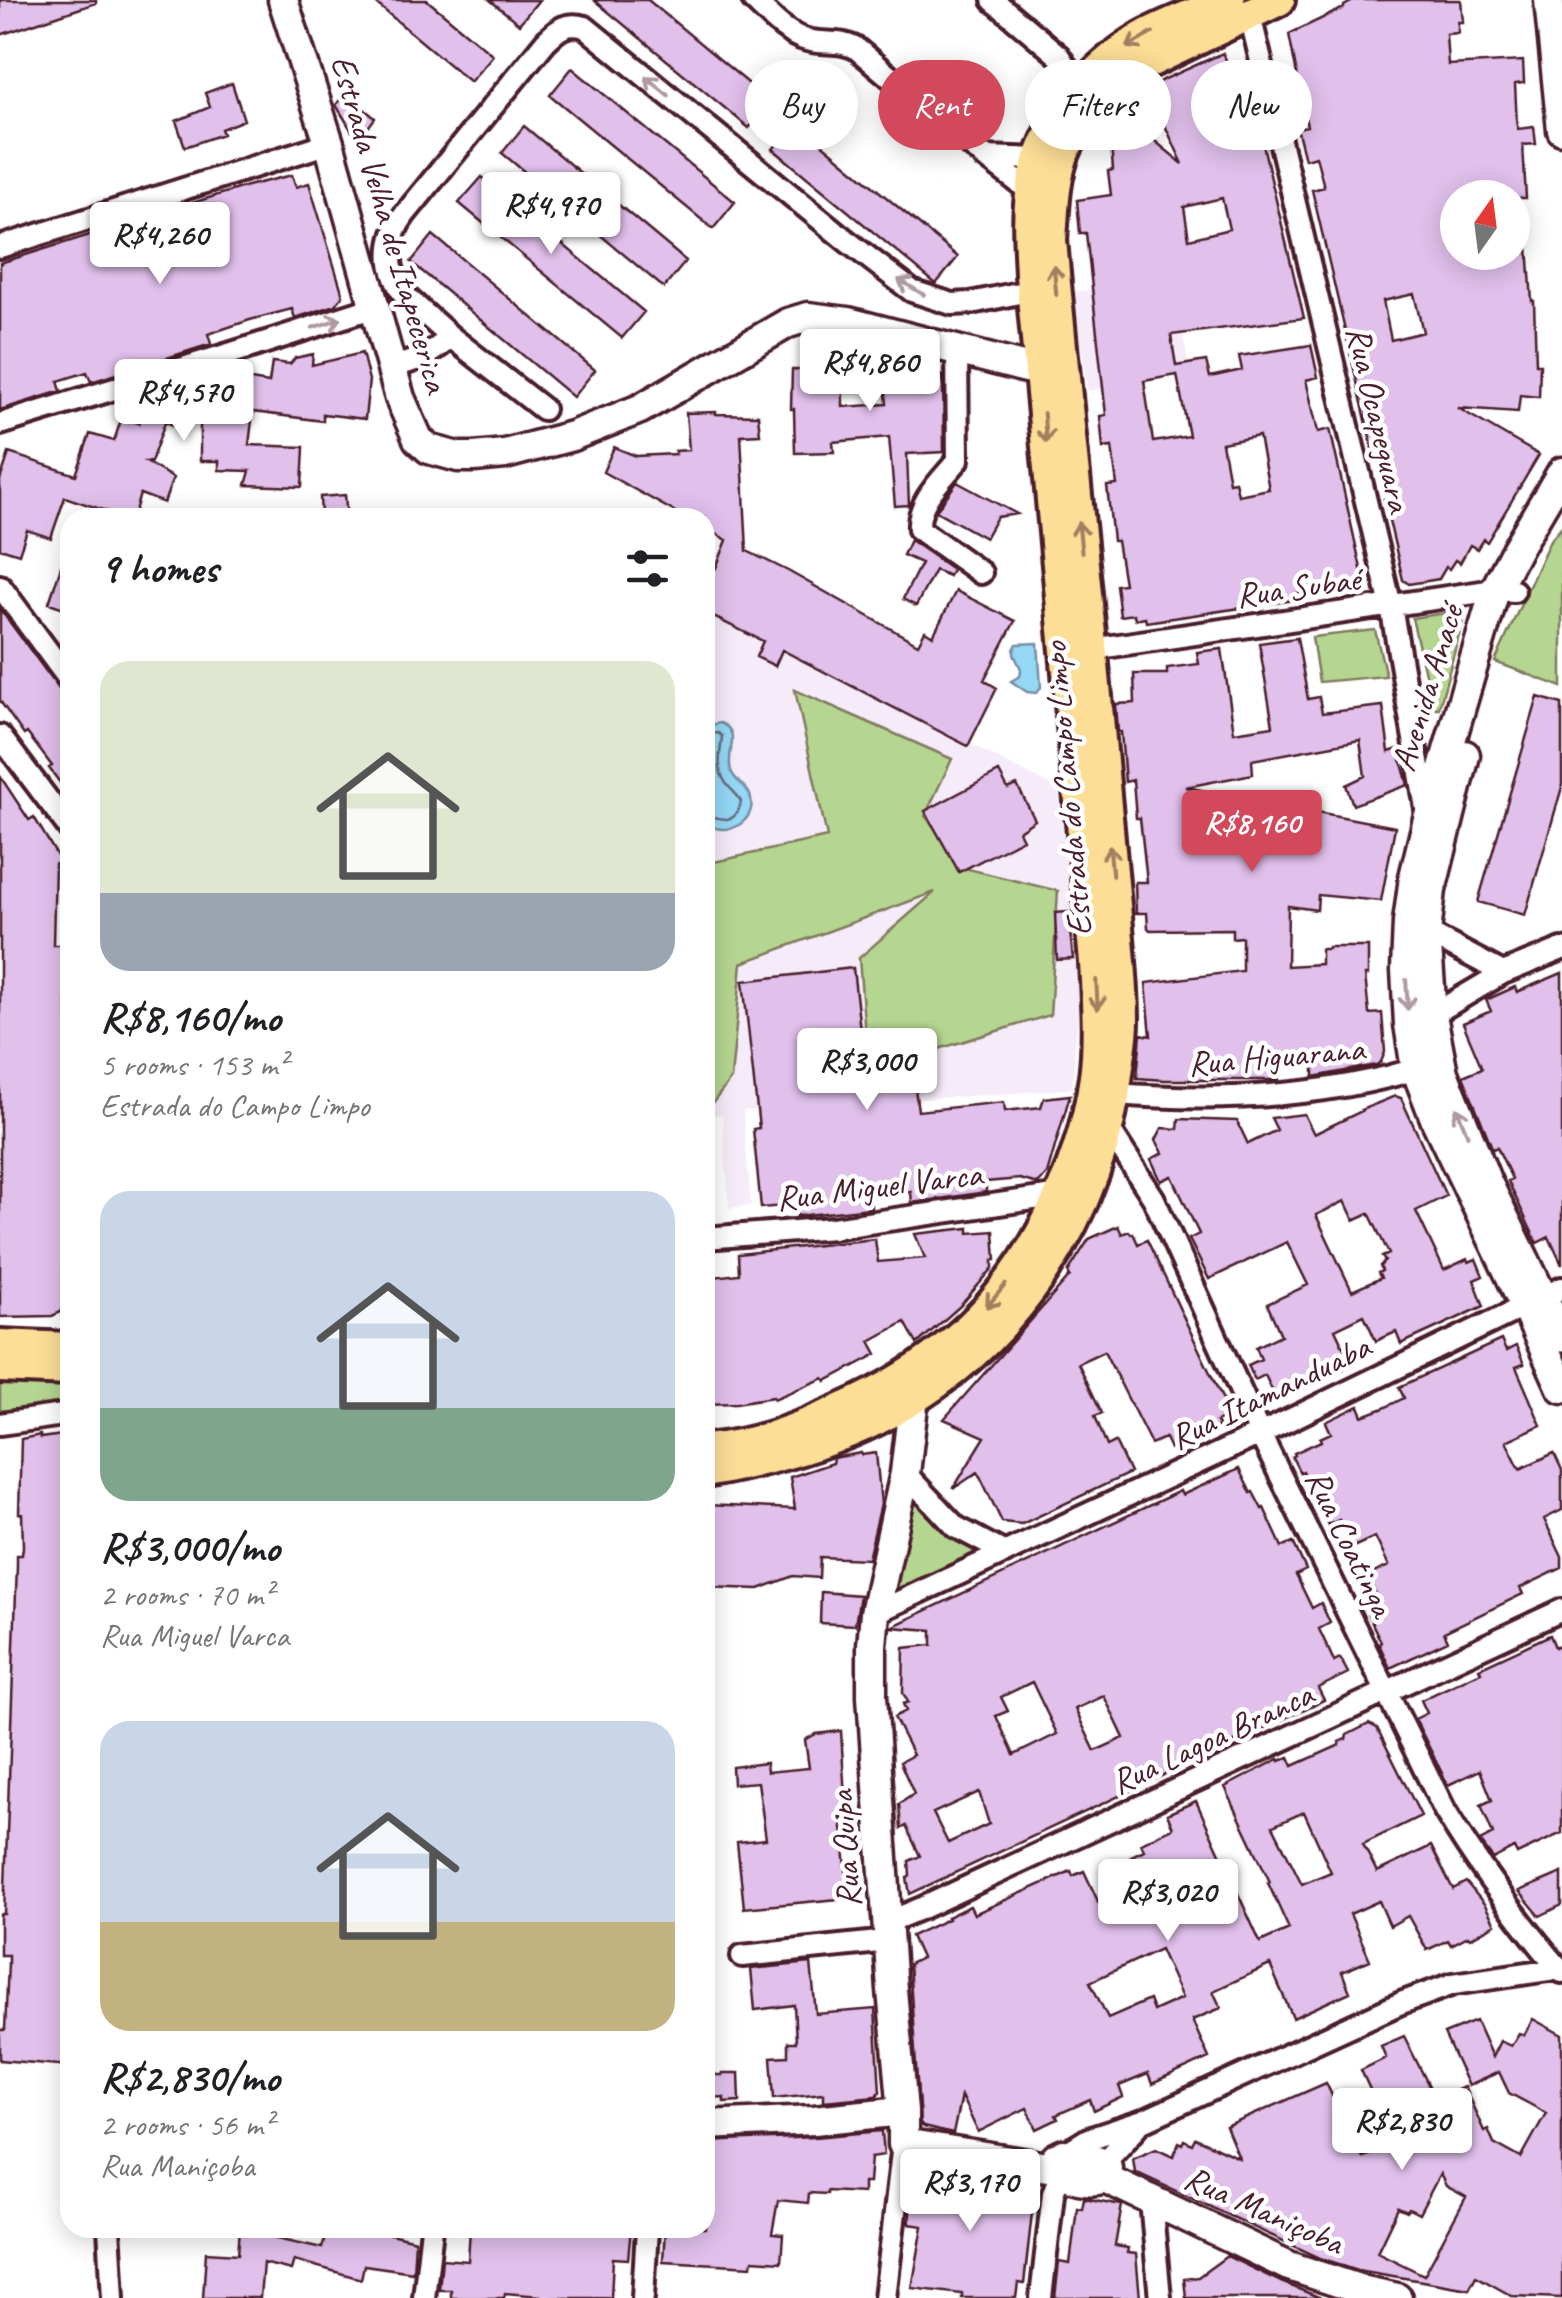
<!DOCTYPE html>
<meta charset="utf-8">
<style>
body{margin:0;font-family:Caveat,sans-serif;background:#f2f2f2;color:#202124;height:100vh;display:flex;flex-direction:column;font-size:38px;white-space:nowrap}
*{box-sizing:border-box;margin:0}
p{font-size:32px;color:#757577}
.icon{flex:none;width:55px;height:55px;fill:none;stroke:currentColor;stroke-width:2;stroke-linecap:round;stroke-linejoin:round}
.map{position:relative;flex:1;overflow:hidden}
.details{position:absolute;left:60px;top:508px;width:655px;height:1730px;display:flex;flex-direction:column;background:#fff;border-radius:30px;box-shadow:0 5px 25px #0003}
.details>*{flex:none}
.top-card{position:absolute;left:745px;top:60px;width:665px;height:90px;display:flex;gap:20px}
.needle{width:65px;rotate:14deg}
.buttons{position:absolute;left:1440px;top:180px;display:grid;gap:20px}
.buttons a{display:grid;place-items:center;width:90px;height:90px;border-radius:50%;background:#fff;box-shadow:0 5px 25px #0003;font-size:50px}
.price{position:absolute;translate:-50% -85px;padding:0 22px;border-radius:10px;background:#fff;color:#222;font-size:32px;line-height:65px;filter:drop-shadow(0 2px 5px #0008)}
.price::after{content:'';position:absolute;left:50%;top:60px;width:30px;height:22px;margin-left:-15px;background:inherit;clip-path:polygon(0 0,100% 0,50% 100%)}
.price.current{background:#d1495b;color:#fff}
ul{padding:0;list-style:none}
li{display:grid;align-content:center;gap:20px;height:530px;padding:0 40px}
li span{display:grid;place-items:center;height:310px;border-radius:30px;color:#555}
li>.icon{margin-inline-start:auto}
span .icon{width:180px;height:180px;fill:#fffc;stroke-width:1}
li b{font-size:42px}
h2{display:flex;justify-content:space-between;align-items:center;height:120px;padding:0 40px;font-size:42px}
.chip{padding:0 35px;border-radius:45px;background:#fff;box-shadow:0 5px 25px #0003;font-size:35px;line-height:90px}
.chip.current{background:#d1495b;color:#fff}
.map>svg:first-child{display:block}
.built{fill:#f6ecf9}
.green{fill:#b5d690;stroke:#807a5e;stroke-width:2.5}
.water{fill:#94d8f6;stroke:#768ea5;stroke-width:2.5}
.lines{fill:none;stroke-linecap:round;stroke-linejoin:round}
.shore{stroke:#68697c;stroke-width:2.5}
.building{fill:#e1c0ec;stroke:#4a1f2b;stroke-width:2.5;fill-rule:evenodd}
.street-casing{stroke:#4a1f2b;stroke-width:28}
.secondary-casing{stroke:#4a1f2b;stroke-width:35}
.primary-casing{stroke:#4a1f2b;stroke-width:38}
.street{stroke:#fff;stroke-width:20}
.secondary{stroke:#fff;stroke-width:28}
.primary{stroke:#fcde96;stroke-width:30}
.oneway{stroke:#a37e60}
.oneway2{stroke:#ae9aa0}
.labels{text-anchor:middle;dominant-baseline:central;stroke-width:9;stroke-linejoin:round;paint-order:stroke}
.street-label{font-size:35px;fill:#4a1f2b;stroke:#fff}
</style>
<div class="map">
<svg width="1562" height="2298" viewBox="0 0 1562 2298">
<rect width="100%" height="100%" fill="#fff"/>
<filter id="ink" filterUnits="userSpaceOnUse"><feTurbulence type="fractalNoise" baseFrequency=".01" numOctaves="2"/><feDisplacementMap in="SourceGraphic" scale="20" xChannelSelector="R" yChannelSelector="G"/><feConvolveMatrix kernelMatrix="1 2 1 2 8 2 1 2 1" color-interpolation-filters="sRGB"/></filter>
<g filter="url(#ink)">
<path class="built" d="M1172 276 1190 373 1088 391 1073 292Z
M705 608 1058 789 1081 971 1072 1089 743 1111 751 1205 729 1208 722 1115 705 1114Z"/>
<path class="green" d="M1562 526V687L1495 662 1550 540Z
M1466 610 1439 708H1433L1412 618Z
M1375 630 1386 676 1319 682 1312 637Z
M795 690 952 759 925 816 968 869 1058 891 1050 1015 886 1065 866 1048 859 958 935 892 742 963 731 1079 705 1113V864L827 837Z
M0 1368 54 1370 70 1406 0 1426Z
M907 1481 986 1558 879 1606Z"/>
<path class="water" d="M1038 643 1041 687 1036 693 1027 692 1011 681 1020 676C1025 662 1007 658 1017 644Z
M720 723C743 732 725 752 731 771 735 782 746 785 750 795 759 821 727 839 705 823V729L710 725Z"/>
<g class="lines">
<path class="shore" d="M705 735 718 733 722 736C721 751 716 766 724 780 729 789 737 793 741 802 734 828 724 817 705 816"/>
</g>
<path class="building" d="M0 0H96V3L0 35Z
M372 0H427L493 55 470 82Z
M490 0H539L519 24Z
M594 0H648L771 102 749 128Z
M1355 0H1461L1463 22H1458V33L1446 34 1448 65 1523 61 1524 83 1515 84 1517 126 1518 129 1534 127 1536 144 1523 145 1526 198H1458V252H1512V248L1528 247 1532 301H1534L1536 364H1540L1539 397 1520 395 1518 412 1458 408 1539 455 1487 542 1483 539 1477 549 1470 545 1460 563 1455 560 1449 569 1446 567 1439 579 1409 584 1403 580 1384 499 1395 497 1386 460H1384L1382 448 1373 450 1312 190 1324 187 1316 156 1305 159 1297 128 1307 126 1300 96 1289 98 1285 82 1298 80 1289 34 1344 8V6ZM1414 294 1423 332 1391 340 1383 301Z
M1223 53 1236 83 1222 90 1230 130 1258 124 1304 318 1171 335 1176 366 1206 361 1210 377 1242 370 1239 356 1311 345 1318 377 1306 380 1318 432 1330 429 1364 582 1293 594 1294 600 1146 622 1145 617 1135 619 1134 614 1120 616 1116 585 1124 584 1117 541H1113L1107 486 1117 485 1112 447 1103 448 1100 416 1106 415 1086 233H1080L1077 200 1111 195 1108 171 1113 170 1111 144 1098 133 1117 110 1183 164 1147 87ZM1222 198 1229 229 1189 239 1184 207ZM1177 375 1189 436 1153 442 1144 381ZM1259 436 1269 489 1238 495 1235 481 1229 482 1222 443Z
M572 68 735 202 713 229 550 95Z
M232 83 244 120 221 129 223 134 185 147 176 121 210 107 205 93Z
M345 93 375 118 358 141 336 105Z
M796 122 958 257 936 284 773 149Z
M524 126 686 261 664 288 502 153Z
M292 175 296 187 309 183 343 295 336 305 295 318 292 309 250 320 208 334 211 344 91 382 87 372 58 381 61 391 0 410V263L247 186Z
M482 177 644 312 622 338 459 203Z
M433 235 595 370 573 397 411 262Z
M362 353 369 380 365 419 323 414V421L253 412 249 445 304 447 302 487 246 485 250 471 219 470V461H200V397L188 430 165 422 151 462H146L173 478 164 503 140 494 133 518H127L65 497 51 538 27 530 19 554 0 548V480L9 453 76 475 90 434 114 441 122 417 139 423 143 405 200 386V382L222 381 224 370 240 365 238 378 269 383 272 362 290 364 295 358 313 354 312 365Z
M882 353 903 360 900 372 927 370 943 376 944 452 907 454 909 505 895 506 889 437 833 442 834 452 795 453 794 409H791L792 370H803V357H842L843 407 887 404Z
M716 412V414L758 415 760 434 741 435 747 551 788 571 918 644 925 631 933 636 956 591 1015 621 984 680 997 688 968 746 782 650 775 666 756 657 763 641 705 613V564L716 568 727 540 705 528V518H686L603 472 614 447 636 456 675 454V451L689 450 686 413Z
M957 482 983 496 1017 514 997 517 985 538 936 511Z
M345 495 347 518 321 516 320 497Z
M910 540 952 569 949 576 935 570 916 606 903 599 921 563 903 555Z
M67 548 70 549V610L49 603Z
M0 609 59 689 70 695V796L49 768 52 766 27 733 24 735 0 701Z
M1297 638 1308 699 1319 697 1322 713 1383 706 1389 752 1398 749 1408 785 1353 805 1346 785 1365 776 1360 740 1252 760 1253 774 1186 787 1207 791 1214 831 1260 830V801L1395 827 1381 901 1318 895 1317 910 1288 906 1287 966 1321 964V949H1328V947H1368V975H1365L1369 1014 1382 1013 1385 1052 1381 1062 1376 1065 1314 1077V1066L1277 1068 1279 1080H1165L1137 1078 1141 1034 1151 1036 1146 983 1242 971V937L1232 938V929L1150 930 1148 928 1147 913H1136L1135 882H1147L1143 845 1140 818H1136L1133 780 1125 782 1121 732H1118L1116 704 1135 703 1134 674H1167V668L1199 664 1197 652 1222 649 1234 732 1273 726 1259 643Z
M1538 697 1562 704V787L1525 915 1478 902Z
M999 772 1008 789 1017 785 1035 820 1019 831 1023 839 959 872 925 811Z
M0 776 29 820 34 817 62 864H55L53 945H65L70 1098V1230H63V1308L61 1312 52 1316 0 1317Z
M1068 912 1073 959 1057 960 1055 913Z
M853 968 866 1084 914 1080 918 1111 1004 1102 1005 1111 1041 1107 1044 1098 1070 1095 1047 1174 1038 1184 1020 1179 986 1182V1192L912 1203 911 1192 870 1197 871 1208 797 1216 796 1205 761 1208 753 1129 759 1128 743 981Z
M1562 973V1265L1549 1237 1537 1243 1508 1181 1512 1179 1497 1147 1493 1149 1491 1145 1463 1076 1482 1068 1463 1023 1491 1011 1486 1000 1515 987 1517 992Z
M1395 1096 1401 1098 1446 1196 1416 1211 1444 1270 1467 1259 1469 1262 1476 1259 1483 1276 1474 1280 1484 1306 1401 1344 1396 1332 1376 1341 1364 1315 1335 1329 1352 1365 1277 1401 1265 1375 1255 1380 1248 1365 1261 1359 1256 1347 1281 1335 1267 1304 1308 1285 1287 1242 1209 1279 1189 1239 1199 1234 1172 1176 1161 1181 1151 1159 1163 1153 1156 1140 1162 1128 1178 1129 1179 1119 1237 1121 1248 1144 1277 1130 1271 1118 1304 1114 1314 1134 1362 1111 1361 1110ZM1345 1201 1354 1220 1369 1213 1389 1254 1382 1257 1385 1261 1380 1266 1382 1271 1378 1273 1381 1278 1352 1291 1316 1215Z
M1118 1226 1122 1234 1129 1231 1131 1234 1133 1233 1138 1244 1147 1240 1230 1415 1216 1422 1218 1426 1217 1428 1170 1449 1165 1438 1151 1444 1104 1351 1078 1363 1102 1413 1095 1416 1107 1446 1115 1442 1130 1473 1022 1524 1002 1522 978 1472 953 1489 985 1437 944 1419 1070 1276 1068 1272 1089 1239Z
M969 1228V1233L994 1231 996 1260H993V1268L960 1306 917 1344 905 1322 870 1341 877 1354 826 1381 824 1378 774 1399 773 1397 736 1403 705 1404V1278L739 1274 738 1254 875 1239 878 1262 925 1258 915 1234Z
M1501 1340 1506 1351 1516 1346 1524 1364 1516 1367 1541 1425 1506 1441 1520 1469 1554 1453 1562 1470V1510L1544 1519 1562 1557V1568L1520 1588 1523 1594 1444 1632 1448 1641 1390 1668 1379 1644 1381 1642 1361 1600 1375 1593 1367 1576 1389 1566 1375 1537 1353 1547 1339 1520 1328 1525 1303 1471 1300 1473 1292 1457 1295 1455 1294 1453 1321 1441 1320 1438 1331 1433 1326 1422 1359 1406 1363 1416 1384 1408 1404 1398 1399 1387Z
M70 1434V2006H67L64 2042H70V2066L0 2060V2030H5L8 1963V1955H0V1914H4L17 1565V1555H22L23 1547 22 1514 19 1513 21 1439 40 1435V1438Z
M861 1453 862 1455 876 1453 881 1504 868 1559 820 1557 819 1578 793 1576 759 1589 705 1587V1505L795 1509 790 1477 832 1463 833 1458Z
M1239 1469 1251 1493 1253 1492 1262 1509 1264 1508 1282 1547 1293 1542 1306 1570 1296 1575 1312 1608 1321 1603 1330 1623 1319 1629 1334 1661 1340 1658 1348 1673 1318 1688 1324 1700 910 1894 907 1878 910 1875 909 1861 920 1856 906 1826 901 1829 899 1804 914 1794 900 1762 913 1755 894 1717 906 1711 903 1704 908 1702 903 1693 904 1648 932 1645V1630L891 1627 1180 1491 1182 1495ZM1032 1682 1057 1734 1014 1755 996 1716 1008 1711 1001 1697ZM1104 1696 1124 1738 1095 1751 1075 1709ZM979 1792 989 1824 948 1843 933 1813Z
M821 1592 860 1595 855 1625 820 1623Z
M1550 1635 1555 1647 1562 1644V1833L1517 1854 1514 1848 1493 1859 1480 1841 1493 1834 1481 1805 1492 1800 1480 1770 1448 1785 1415 1719 1427 1713 1421 1700 1481 1672 1479 1668Z
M1369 1724 1377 1728 1421 1816 1363 1844 1377 1872 1431 1846 1453 1889 1466 1882 1485 1905 1495 1924 1470 1938 1468 1936 1451 1945 1448 1940 1427 1950 1408 1916 1390 1926 1379 1901 1350 1914 1370 1960 1342 1972 1350 1992 1293 2018 1270 1965 1213 1991 1221 2008 1192 2020 1209 2058 1152 2084 1148 2074 1119 2086 1123 2097 1094 2111 1090 2100 1056 2115 1058 2119 1037 2129 1027 2108 978 2132 961 2096 953 2134 923 2127 920 2124 909 1964 921 1958 911 1936 948 1919 947 1917 970 1906 974 1914 1071 1871 1073 1876 1084 1871 1102 1910 1143 1893 1137 1879 1141 1878 1131 1856 1144 1850 1141 1843 1173 1828 1167 1814 1196 1801 1260 1942 1289 1929 1268 1883 1270 1882 1225 1787 1279 1759 1280 1761 1289 1757 1293 1766 1340 1745 1339 1742 1346 1739 1347 1735ZM1304 1812 1331 1872 1302 1884 1273 1826ZM1160 1949 1182 1998 1153 2011 1149 2000 1108 2018 1090 1982Z
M841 1731 845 1798H843L845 1816 841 1817 849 1898 744 1908 737 1842 766 1839 758 1782 733 1784 732 1767 766 1763 767 1772 809 1768 805 1740 816 1734Z
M1562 1873V1905L1540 1916 1519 1891Z
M811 1963 816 2014 875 2009 880 2092 876 2096 824 2101V2093L774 2098 771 2057 788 2056V2042H796L794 2005 755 2010 751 1969Z
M1533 2019 1562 2035V2298L1512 2296 1476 2276 1469 2289 1358 2270 1320 2258 1135 2172 1133 2158 1156 2148 1173 2156 1179 2142 1182 2144 1184 2140 1192 2144 1195 2138 1239 2158 1226 2127 1326 2083 1360 2155 1363 2157 1395 2144 1361 2070 1386 2058 1381 2046 1404 2036 1436 2100 1464 2087 1484 2131 1488 2129 1494 2143 1521 2158 1546 2113 1509 2093 1499 2072 1468 2086 1444 2034 1476 2021 1492 2057 1500 2041 1511 2046 1519 2033 1524 2035ZM1440 2174 1446 2186 1466 2197 1424 2275 1377 2252 1398 2208 1407 2212 1409 2209 1419 2214Z
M722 2073H739L740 2101 724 2102V2097L705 2098V2075H722Z
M882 2131 884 2155 871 2157 869 2183H863V2193L827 2191V2194L809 2193 808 2203 778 2200 772 2234 783 2235 781 2262 753 2260 752 2266 663 2261 665 2228H705V2142L815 2137Z
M925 2166 1028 2187 1034 2195 1024 2284 1018 2283 1016 2298H962V2294L912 2288 923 2226 909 2224 914 2172Z
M1084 2198 1122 2205 1115 2246 1128 2248 1127 2253 1136 2254 1140 2298H1055L1059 2262 1070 2264 1077 2207 1082 2208Z
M240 2228H261V2231L273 2232V2237L322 2248 328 2228H366L415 2240 413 2272 364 2265 361 2279 294 2260 291 2270 263 2263 260 2298H203L206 2252 238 2254Z
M470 2228H631L628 2259 613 2258 611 2298H540V2296L505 2293 504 2298H451V2290H439L442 2259 468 2261Z
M1227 2256 1281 2282 1321 2298H1186L1184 2279 1198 2277Z"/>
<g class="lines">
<g class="street-casing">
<path id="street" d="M753 0C768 14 787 35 807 40 825 45 839 39 857 49L975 149 1031 192
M993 0 1059 56 1080 87
M1250 15 1391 606 1427 814
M984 157 1040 159
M0 247 329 143
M957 350 958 460C942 480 917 501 919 529L981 573
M391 366C416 363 432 353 451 337
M543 409 451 337 406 297C386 271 385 240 405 214L546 41C559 28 567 22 585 27L847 241 912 291 952 304 971 303 1033 290
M0 424 232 353 375 307
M0 586 70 681
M1092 649 1495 590 1514 591
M0 736 70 829
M1426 932 1503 973
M1432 1015 1503 973 1562 949
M1115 1094C1220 1102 1329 1098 1429 1065
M1107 1126 1154 1199 1260 1434 1445 1811C1480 1870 1518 1920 1562 1972
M705 1238 833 1228 1061 1195
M0 1424 70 1414
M905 1473 956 1527 1005 1553
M875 1613 1260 1434 1562 1288
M888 1922 922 1908 1562 1610
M742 1956 889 1941
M1064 2154 1088 2139 1143 2121 1401 2003 1453 1984 1562 1968
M1107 2168 1111 2155 1138 2126
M1151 2201 1160 2298
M109 2228 113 2298
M424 2298 432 2228
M643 2298 647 2228
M885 2298 903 2144
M1041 2298 1053 2193 1057 2183 1064 2175"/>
</g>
<g class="secondary-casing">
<path id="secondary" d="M283 0 329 143 400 398 418 439 429 449 458 457H474L505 454 572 436 640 409 788 323 808 317 848 322 1057 376
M1549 0 1562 130
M1562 472 1516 550 1495 590 1428 819 1414 877 1408 922 1406 970 1409 1024 1416 1069 1436 1121 1525 1306 1562 1388
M1465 755 1431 890 1426 932 1432 1015 1443 1073 1486 1180 1562 1337
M914 1397 905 1473 875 1613 872 1645V1696L879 1800 892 1990 903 2111V2144L1054 2168
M705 2125 814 2120 903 2111
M1064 2154 1097 2160 1107 2168 1105 2178C1088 2184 1069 2178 1054 2168L1056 2158Z
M1105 2178 1289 2266 1365 2291 1397 2298"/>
</g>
<g class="primary-casing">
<path id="primary" d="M0 1345 70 1348
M0 1367 70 1370
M705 1450C754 1446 799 1429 843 1409 882 1392 921 1369 954 1341 1028 1280 1082 1172 1095 1077 1100 1039 1097 1000 1095 962L1031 275C1030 247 1027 217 1032 189 1044 123 1087 70 1143 37 1170 22 1201 12 1229 0
M705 1472C765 1461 823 1446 877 1419 1012 1351 1102 1216 1118 1066 1120 1052 1123 1036 1123 1021 1123 986 1119 951 1116 916 1111 861 1106 806 1101 751 1086 580 1066 410 1051 240 1053 214 1053 187 1061 161 1071 126 1111 86 1141 66L1279 0"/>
</g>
<use href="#street" class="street"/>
<use href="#secondary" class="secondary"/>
<use href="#primary" class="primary"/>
</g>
<defs><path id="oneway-shaft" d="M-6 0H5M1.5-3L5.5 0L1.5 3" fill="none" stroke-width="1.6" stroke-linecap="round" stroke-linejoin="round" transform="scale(2.5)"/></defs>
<g class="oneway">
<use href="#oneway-shaft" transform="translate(1140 40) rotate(150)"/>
<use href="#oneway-shaft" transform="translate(1055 280) rotate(-95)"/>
<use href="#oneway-shaft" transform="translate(1045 428) rotate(85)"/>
<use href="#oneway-shaft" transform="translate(1080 537) rotate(-96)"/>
<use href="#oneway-shaft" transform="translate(1111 861) rotate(-95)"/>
<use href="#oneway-shaft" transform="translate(1097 995) rotate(87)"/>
<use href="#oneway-shaft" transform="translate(996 1296) rotate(130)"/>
</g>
<g class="oneway2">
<use href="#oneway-shaft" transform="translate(657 86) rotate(-141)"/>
<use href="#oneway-shaft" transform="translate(911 287) rotate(-149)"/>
<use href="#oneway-shaft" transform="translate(327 323) rotate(-18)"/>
<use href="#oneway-shaft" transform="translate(1407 995) rotate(87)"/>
<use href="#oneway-shaft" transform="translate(1462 1121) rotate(-112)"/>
</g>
</g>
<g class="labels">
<g class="street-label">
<text transform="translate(390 224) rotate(74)">Estrada Velha de Itapecerica</text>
<text transform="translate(1379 419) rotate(77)">Rua Ocapeguara</text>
<text transform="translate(1298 587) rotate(-8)">Rua Subaé</text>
<text transform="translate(1427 688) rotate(-73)">Avenida Anacé</text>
<text transform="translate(1067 789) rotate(-95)">Estrada do Campo Limpo</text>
<text transform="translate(1276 1056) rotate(-5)">Rua Higuarana</text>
<text transform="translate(879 1186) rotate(-7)">Rua Miguel Varca</text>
<text transform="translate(1270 1392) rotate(-26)">Rua Itamanduaba</text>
<text transform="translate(1350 1543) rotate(64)">Rua Coatinga</text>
<text transform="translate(1212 1738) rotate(-25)">Rua Lagoa Branca</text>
<text transform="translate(845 1849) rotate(-94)">Rua Quipa</text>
<text transform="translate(1264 2210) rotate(24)">Rua Maniçoba</text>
</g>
</g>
</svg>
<div class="buttons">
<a><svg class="needle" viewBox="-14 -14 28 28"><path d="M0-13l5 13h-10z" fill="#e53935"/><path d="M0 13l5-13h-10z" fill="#757577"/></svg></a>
</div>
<b class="price" style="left:551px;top:257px">R$4,970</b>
<b class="price" style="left:160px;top:287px">R$4,260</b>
<b class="price" style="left:870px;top:414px">R$4,860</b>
<b class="price" style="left:184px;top:444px">R$4,570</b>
<b class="price current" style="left:1252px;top:875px">R$8,160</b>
<b class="price" style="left:867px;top:1113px">R$3,000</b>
<b class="price" style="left:1168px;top:1944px">R$3,020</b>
<b class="price" style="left:1402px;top:2173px">R$2,830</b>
<b class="price" style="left:970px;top:2234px">R$3,170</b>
<div class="top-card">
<a class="chip">Buy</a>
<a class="chip current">Rent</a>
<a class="chip">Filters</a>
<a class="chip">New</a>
</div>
<section class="details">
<h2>9 homes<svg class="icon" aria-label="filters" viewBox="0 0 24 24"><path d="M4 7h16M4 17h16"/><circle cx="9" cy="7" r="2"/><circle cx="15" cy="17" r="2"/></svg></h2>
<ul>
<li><span style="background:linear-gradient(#dfe7d0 75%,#9aa5b1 0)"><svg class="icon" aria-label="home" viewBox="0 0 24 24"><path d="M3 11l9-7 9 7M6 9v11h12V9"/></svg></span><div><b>R$8,160/mo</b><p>5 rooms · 153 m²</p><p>Estrada do Campo Limpo</p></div></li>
<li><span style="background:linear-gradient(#c9d6e8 70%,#7fa58c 0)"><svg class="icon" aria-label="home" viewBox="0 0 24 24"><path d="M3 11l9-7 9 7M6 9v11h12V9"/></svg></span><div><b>R$3,000/mo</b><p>2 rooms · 70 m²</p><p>Rua Miguel Varca</p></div></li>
<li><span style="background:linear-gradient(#c9d6e8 65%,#c2b280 0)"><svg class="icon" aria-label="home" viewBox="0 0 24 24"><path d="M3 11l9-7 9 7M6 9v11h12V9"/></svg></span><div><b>R$2,830/mo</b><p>2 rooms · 56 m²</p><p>Rua Maniçoba</p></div></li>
</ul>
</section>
</div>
